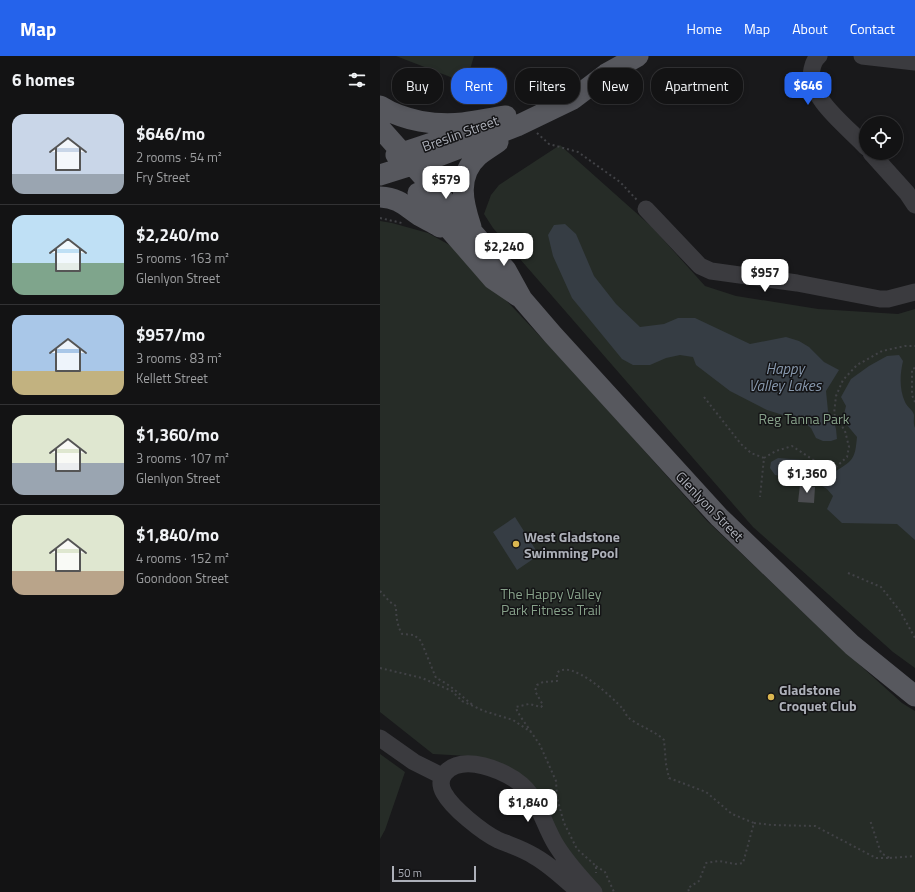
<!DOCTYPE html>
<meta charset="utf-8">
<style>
body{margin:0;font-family:"Titillium Web",sans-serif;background:#202022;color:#f1f3f6;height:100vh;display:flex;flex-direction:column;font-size:15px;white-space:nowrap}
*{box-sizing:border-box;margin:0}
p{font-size:13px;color:#9d9ea0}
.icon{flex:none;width:22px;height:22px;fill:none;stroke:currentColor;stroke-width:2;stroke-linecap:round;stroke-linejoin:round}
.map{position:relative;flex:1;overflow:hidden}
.panel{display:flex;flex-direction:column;background:#131314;width:380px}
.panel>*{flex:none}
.hud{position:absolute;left:12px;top:12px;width:380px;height:36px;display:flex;gap:8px}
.buttons{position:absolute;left:479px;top:60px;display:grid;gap:8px}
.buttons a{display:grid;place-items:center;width:44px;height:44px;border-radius:50%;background:#131314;box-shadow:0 2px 6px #0003,0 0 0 1px #323234;font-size:20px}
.scale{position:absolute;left:12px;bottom:10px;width:84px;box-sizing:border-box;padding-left:4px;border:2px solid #adb0b9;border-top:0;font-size:11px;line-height:14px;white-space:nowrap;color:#adb0b9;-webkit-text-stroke:3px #141416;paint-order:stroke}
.price{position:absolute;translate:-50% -34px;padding:0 9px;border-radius:8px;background:#fff;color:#222;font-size:13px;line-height:26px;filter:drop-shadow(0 1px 2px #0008)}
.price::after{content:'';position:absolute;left:50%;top:24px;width:12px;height:9px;margin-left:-6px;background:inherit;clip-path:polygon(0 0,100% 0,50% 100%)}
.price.current{background:#2563eb;color:#fff}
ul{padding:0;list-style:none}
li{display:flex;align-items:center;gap:12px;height:100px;padding:0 12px}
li+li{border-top:1px solid #323234}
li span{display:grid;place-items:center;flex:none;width:112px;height:80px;border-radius:12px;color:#555}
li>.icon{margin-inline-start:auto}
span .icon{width:48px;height:48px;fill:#fffc;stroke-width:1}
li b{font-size:17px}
h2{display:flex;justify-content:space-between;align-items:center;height:48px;padding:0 12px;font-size:17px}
.pill{padding:0 14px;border-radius:16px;background:#131314;box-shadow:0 2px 6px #0003,0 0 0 1px #323234;font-size:14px;line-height:36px}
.pill.current{background:#2563eb;color:#fff}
header{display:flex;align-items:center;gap:24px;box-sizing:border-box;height:56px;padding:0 20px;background:#2563eb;color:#fff}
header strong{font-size:19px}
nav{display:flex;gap:22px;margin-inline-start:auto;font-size:14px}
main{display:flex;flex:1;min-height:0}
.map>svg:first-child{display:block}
.green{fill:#262c27}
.water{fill:#363d44}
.building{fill:#4b4c50}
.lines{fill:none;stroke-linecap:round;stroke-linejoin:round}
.path{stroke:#414246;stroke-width:2;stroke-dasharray:2 3;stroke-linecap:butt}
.minor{stroke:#3b3b3f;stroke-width:17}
.major{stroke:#57585e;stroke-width:21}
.poi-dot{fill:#dbb750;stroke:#141416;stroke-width:1.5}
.labels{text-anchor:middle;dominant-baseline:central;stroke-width:3;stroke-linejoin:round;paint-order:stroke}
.street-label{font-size:14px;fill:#adb0b9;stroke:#141416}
.park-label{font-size:14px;fill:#87a18a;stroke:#141416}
.poi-label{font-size:14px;font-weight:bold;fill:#adb0b9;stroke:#141416;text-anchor:start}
.water-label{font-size:15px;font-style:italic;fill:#899aaf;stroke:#141416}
</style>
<header>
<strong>Map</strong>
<nav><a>Home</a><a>Map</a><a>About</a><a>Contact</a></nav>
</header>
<main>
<section class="panel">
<h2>6 homes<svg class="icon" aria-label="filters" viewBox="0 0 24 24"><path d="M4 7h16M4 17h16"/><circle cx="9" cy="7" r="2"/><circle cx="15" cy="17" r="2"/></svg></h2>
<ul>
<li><span style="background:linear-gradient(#c9d6e8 75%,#9aa5b1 0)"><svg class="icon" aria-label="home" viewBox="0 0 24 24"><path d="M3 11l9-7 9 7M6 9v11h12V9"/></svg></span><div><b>$646/mo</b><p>2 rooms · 54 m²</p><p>Fry Street</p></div></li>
<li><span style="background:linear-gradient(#bfe0f5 60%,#7fa58c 0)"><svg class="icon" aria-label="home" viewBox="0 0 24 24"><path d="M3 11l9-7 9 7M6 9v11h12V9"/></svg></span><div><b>$2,240/mo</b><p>5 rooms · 163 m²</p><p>Glenlyon Street</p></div></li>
<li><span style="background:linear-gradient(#a9c7e8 70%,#c2b280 0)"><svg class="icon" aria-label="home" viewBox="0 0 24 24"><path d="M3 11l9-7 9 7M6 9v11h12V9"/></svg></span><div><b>$957/mo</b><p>3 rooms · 83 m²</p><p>Kellett Street</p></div></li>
<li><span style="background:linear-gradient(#dfe7d0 60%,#9aa5b1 0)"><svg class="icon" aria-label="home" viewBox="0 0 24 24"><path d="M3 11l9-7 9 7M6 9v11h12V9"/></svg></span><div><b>$1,360/mo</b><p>3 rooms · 107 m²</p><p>Glenlyon Street</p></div></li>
<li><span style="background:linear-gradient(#dfe7d0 70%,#b9a48a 0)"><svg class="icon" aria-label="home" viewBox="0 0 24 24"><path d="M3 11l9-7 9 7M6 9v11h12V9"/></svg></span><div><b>$1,840/mo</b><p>4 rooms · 152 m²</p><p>Goondoon Street</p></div></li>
</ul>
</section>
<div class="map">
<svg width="535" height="836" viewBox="0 0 535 836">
<rect width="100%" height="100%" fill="#19191b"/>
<path class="green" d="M16 0H94L86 27Z
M180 89 272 171 325 230 356 240 438 253 518 258 535 253V612L513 596 373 471 113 172 104 158 111 139 119 129Z
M0 165 12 167 48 177 82 196 106 223 203 326 327 465 462 593 522 647 535 655V836H218L179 786 162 745 88 700 53 698 0 656Z
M0 698 25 716 5 774 0 783Z"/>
<path class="water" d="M185 168 196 178 214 220 236 248 260 271 284 268 298 262H315L370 288 406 281 419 285 429 291 444 306 459 314 446 335 448 355 453 363 456 373 457 383 451 385H443L436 382 431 372 422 365 387 354 350 335 316 309 313 301 300 299 286 302 270 309H253L242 303 192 242 173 200 168 179 174 169Z
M519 299 523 305C520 318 519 333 525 346 527 351 533 354 534 359 534 364 533 367 535 372V484L517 468 462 467 447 453 453 440 447 433 437 427 424 426 410 422 395 419 390 412 391 406 398 402 424 404 438 412 456 415C474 404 475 402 477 381L467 369 463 362 466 350 461 341 471 323 489 310 507 300Z
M135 461 159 499 137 514 113 476Z"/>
<path class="building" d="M420 429 435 431 434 447 418 446Z"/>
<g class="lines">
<path class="path" d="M157 77 169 88 198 96 240 126 257 144
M0 162 22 167
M535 312 532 313V339L535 346
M324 341 361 388 371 397 384 402 380 441
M384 402 396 395 412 390 441 409 456 411 467 401 469 391 465 375 454 358 456 340 463 324 477 309 502 295 525 290H535
M468 517 501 531 520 555 535 582
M0 535 10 546 16 550C16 560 17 569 22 578L34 579 41 585 56 622C70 628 81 640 94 650
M0 612 42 622 72 635 82 645 104 655 133 664 151 676 160 689 176 725 177 742 184 767 197 793 216 810V817
M151 676C147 669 136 656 136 651L149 648 161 651 163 649 155 635 157 629 163 626 177 625V617C191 602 233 642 243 653 245 656 247 661 250 663 261 671 275 675 284 684L286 708 289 722 326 736 352 758 374 767 363 807 355 808 339 805 326 807 319 825 308 832 309 836
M374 767 392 769 435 770 496 802H510L501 797 490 764
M510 802 535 800
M216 810 225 816 234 836"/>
<path class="minor" d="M439 0C435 3 433 8 432 13 426 41 469 72 486 91
M482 0 535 6
M491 97 527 137 535 149
M266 153 320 210 331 215 417 227 500 243H508L535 236
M0 682 34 706 62 720
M199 836C185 823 170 809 154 800 143 793 130 789 118 784 102 776 72 752 64 737 60 730 60 723 65 717 83 697 124 714 142 729 159 744 164 770 176 789 187 807 200 821 214 836"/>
<path class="major" d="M0 50C24 65 56 70 83 67 98 65 112 62 126 60
M0 72 126 214 142 243 173 279 339 461 472 589 535 640
M16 99 76 79
M0 119 51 103 137 70 193 43 226 18 258 0
M38 137 113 223 138 240
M0 141C19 142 25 150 40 160 47 164 54 167 60 171
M91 171C83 147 76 120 98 100 104 95 111 91 118 86"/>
</g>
<g class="poi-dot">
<circle cx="136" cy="488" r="4"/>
<circle cx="391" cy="641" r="4"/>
</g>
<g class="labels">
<g class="street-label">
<text transform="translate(80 77) rotate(-20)">Breslin Street</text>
<text transform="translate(330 450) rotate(46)">Glenlyon Street</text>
</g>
<g class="park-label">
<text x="424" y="362">Reg Tanna Park</text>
<text x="171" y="537">The Happy Valley<tspan x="171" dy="16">Park Fitness Trail</tspan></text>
</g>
<g class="poi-label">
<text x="144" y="480">West Gladstone<tspan x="144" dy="16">Swimming Pool</tspan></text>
<text x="399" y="633">Gladstone<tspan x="399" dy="16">Croquet Club</tspan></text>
</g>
<g class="water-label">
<text x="405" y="312">Happy<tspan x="405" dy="17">Valley Lakes</tspan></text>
</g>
</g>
</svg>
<div class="buttons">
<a><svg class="icon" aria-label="locate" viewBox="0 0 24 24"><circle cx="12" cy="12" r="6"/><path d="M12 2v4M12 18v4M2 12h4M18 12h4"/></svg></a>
</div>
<div class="scale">50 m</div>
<b class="price current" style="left:428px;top:50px">$646</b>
<b class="price" style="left:66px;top:144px">$579</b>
<b class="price" style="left:124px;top:211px">$2,240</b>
<b class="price" style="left:385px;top:237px">$957</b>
<b class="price" style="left:427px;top:438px">$1,360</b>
<b class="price" style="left:148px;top:767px">$1,840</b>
<div class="hud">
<a class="pill">Buy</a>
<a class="pill current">Rent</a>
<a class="pill">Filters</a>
<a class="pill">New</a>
<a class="pill">Apartment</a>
</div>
</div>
</main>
